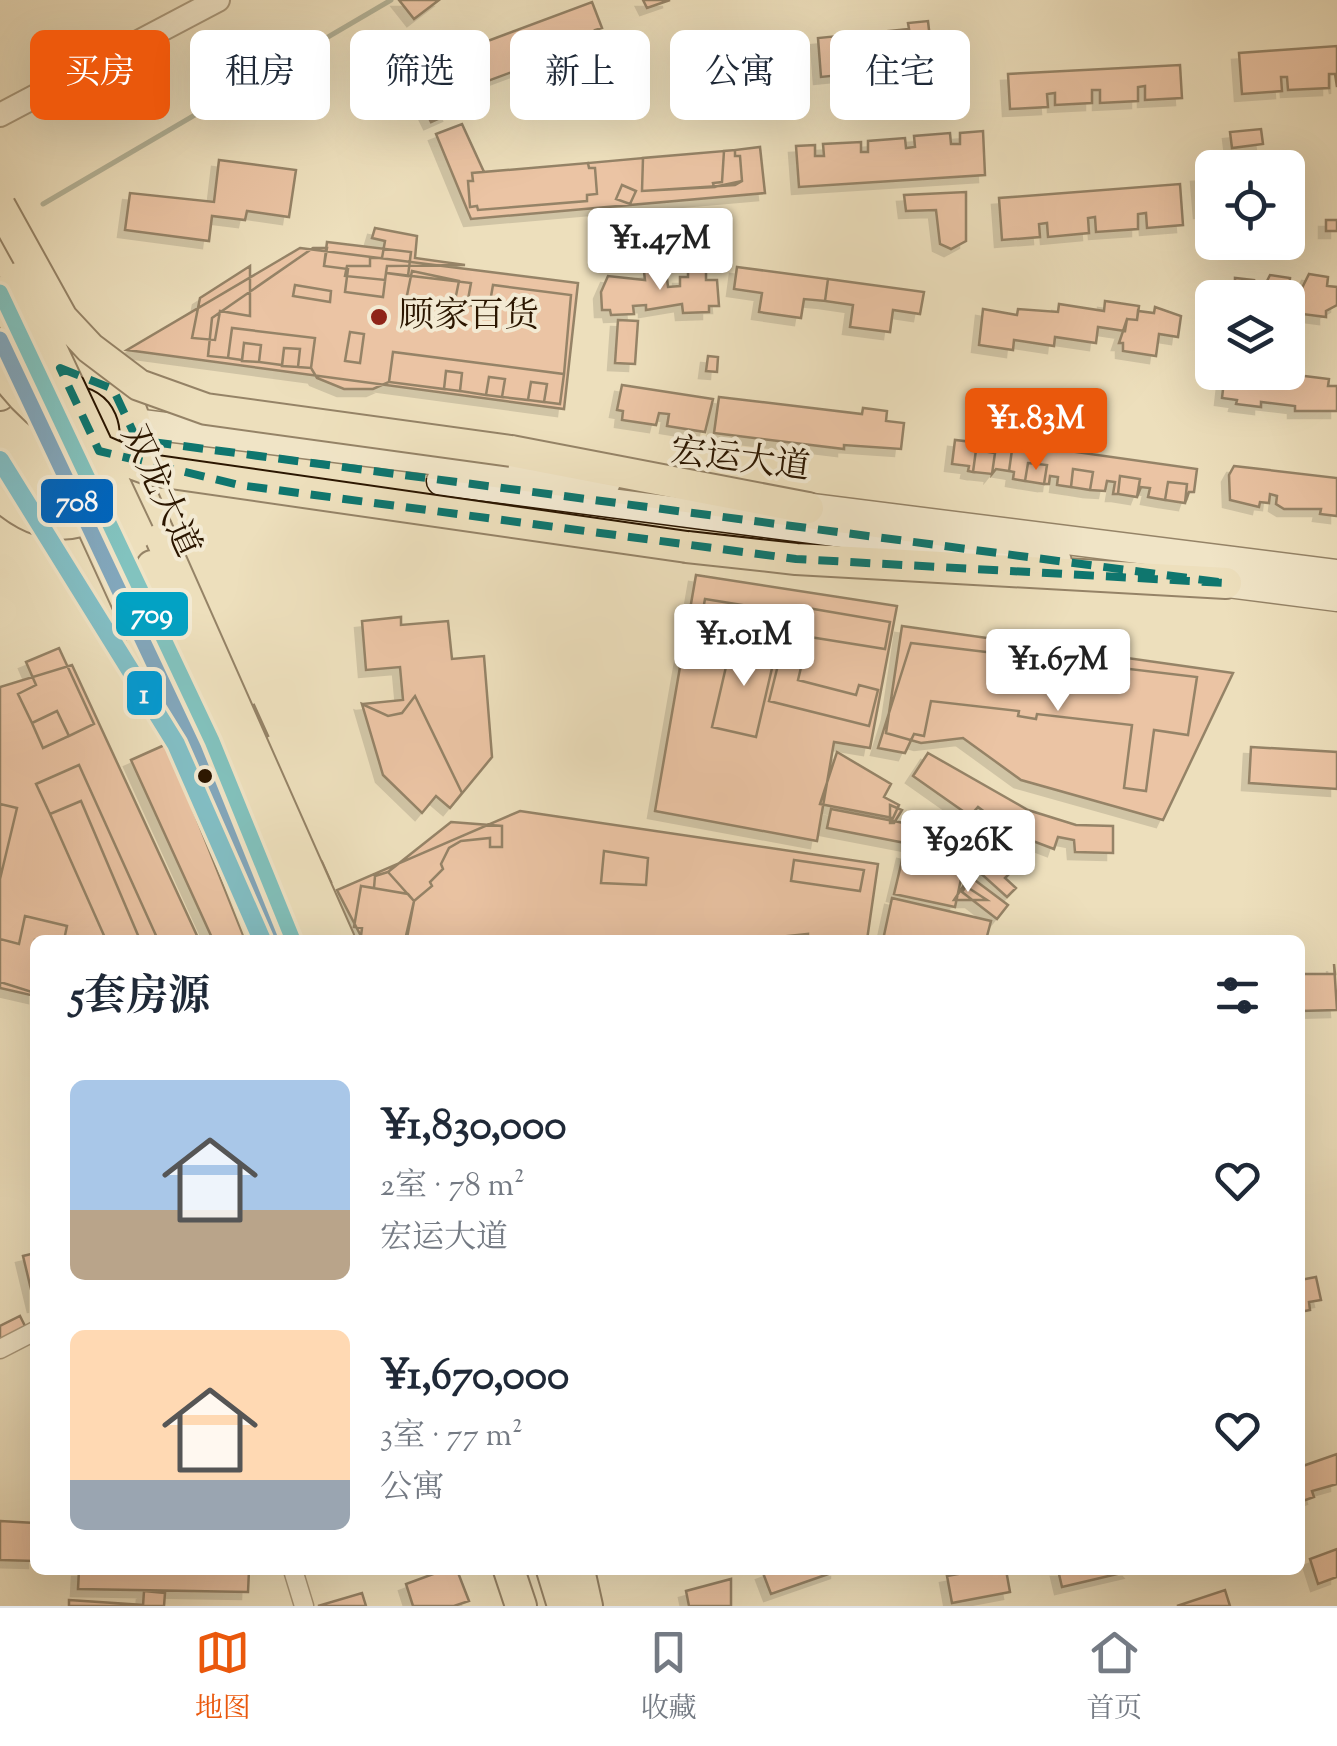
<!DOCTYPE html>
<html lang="zh">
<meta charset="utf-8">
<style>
body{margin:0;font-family:"Sorts Mill Goudy","Noto Serif SC",serif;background:#f2f2f3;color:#1f2937;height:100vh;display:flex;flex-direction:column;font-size:38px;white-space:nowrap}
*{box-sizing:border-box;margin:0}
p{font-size:32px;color:#747a83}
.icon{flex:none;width:55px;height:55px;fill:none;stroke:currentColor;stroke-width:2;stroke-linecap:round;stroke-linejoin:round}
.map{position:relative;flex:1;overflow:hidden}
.panel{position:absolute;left:30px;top:935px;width:1275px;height:640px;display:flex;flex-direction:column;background:#fff;border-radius:15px;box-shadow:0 10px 40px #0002}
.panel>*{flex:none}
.hud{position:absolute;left:30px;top:30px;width:1278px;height:90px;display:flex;gap:20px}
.tools{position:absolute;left:1195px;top:150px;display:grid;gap:20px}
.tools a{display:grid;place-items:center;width:110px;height:110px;border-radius:15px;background:#fff;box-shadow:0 10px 40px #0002;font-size:50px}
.price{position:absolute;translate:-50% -85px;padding:0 22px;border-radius:10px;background:#fff;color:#222;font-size:32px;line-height:65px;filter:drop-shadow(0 2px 5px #0008)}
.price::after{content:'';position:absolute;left:50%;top:60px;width:30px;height:22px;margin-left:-15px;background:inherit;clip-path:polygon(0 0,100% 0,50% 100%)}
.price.current{background:#ea580c;color:#fff}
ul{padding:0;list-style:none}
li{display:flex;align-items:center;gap:30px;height:250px;padding:0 40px}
li span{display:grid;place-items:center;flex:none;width:280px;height:200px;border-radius:15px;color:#555}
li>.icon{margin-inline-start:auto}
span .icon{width:120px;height:120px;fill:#fffc;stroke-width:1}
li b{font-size:42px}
h2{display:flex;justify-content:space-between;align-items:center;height:120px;padding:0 40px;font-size:42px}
.chip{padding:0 35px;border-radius:15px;background:#fff;box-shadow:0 10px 40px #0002;font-size:35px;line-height:90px}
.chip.current{background:#ea580c;color:#fff}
.tabs{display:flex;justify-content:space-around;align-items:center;height:140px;border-top:2px solid #e0e1e3;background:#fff;font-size:28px;color:#747a83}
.tabs a{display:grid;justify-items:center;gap:5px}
.tabs .current{color:#ea580c}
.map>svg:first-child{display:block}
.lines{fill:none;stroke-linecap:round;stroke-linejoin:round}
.stream{stroke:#6e7a67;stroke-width:5}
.building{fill:#e8a487;stroke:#2b1600;stroke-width:2.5;filter:url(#shadow)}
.minor-casing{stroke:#5c482f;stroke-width:21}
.tertiary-casing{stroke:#5c482f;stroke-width:26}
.secondary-casing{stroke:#2b1600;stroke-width:31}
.trunk-casing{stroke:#2b1600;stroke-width:34}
.minor{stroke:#f3ead3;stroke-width:18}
.tertiary{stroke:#f3ead3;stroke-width:22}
.secondary{stroke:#f3ead3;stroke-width:28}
.trunk{stroke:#eddfbc;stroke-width:30}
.trunk-bridge-casing{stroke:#2b1600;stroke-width:34;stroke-linecap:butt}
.trunk-bridge{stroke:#eddfbc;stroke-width:30}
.bus-1-casing{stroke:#f3ead3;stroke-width:22}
.bus-2-casing{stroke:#f3ead3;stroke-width:22}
.bus-1{stroke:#02a2c4;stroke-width:15}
.bus-2{stroke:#0065bd;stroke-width:15}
.metro-1-casing{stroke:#f3ead3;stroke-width:25}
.metro-1{stroke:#029bd4;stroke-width:18}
.marked{fill:none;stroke:#0f766e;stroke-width:8;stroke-dasharray:20 12;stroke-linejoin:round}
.poi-dot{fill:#8f2418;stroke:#f3ead3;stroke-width:4}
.bus-dot{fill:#2b1600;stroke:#f3ead3;stroke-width:4}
.labels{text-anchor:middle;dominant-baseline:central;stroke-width:8;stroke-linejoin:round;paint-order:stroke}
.poi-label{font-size:35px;fill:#2b1600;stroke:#f3ead3;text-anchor:start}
.street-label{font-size:35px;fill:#2b1600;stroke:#f3ead3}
.line-badge{stroke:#f3ead3;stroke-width:4}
.badge-label{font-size:28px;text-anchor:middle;font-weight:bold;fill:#fff}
</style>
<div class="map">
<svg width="1337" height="1606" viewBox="0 0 1337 1606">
<defs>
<filter id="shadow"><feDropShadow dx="-7" dy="7" stdDeviation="0" flood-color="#0004"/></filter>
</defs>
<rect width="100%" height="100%" fill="#eddfbc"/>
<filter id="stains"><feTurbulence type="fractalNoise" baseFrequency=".002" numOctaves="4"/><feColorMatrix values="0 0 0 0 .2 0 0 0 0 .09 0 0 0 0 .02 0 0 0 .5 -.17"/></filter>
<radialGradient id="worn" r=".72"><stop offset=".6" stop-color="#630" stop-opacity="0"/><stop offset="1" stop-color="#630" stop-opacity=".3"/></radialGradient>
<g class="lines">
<path class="stream" d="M43 204 391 0"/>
</g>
<path class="building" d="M399 0H439L414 19Z
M643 0H670L647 8Z
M592 2 602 28 595 30 598 40 469 88 465 76 454 80 445 57Z
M928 21 933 66 821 77 818 38 909 29 908 23Z
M1337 46V87L1335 74H1329V88L1288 90 1287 77H1281L1282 91 1242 94 1239 53Z
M1180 65 1182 98 1145 100V86L1138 87V101L1100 103V90H1092V103L1055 105V93L1047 94 1048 107 1010 109 1008 74Z
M432 76 449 114 431 122 413 85Z
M462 124 484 172 472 173 473 181H468L470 207 477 206 478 210 587 201V195L597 194 595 168H589L588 163 643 158 642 191 735 185 742 181 740 156H735V150L760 147 765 193 471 219 436 134Z
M1261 129 1263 144 1232 148 1230 132Z
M983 131 985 175 799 187 796 146 815 145V156H824L823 144 861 142V152H868V141L905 138 906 148 915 147 914 136 950 133 951 144H960V133Z
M735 150V156H740L742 181 714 187 713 183 722 182 724 151Z
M724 151 722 182 713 183 714 187 642 191 643 158Z
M219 160 296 170 289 217 247 211 245 220 212 216 209 241 125 230 130 193 214 202Z
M588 163 589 168H595L597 194 587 195V201L478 210 477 206 470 207 468 181H473L472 173Z
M1212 174V210L1201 211 1198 175Z
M1180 184 1183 225 1147 228 1146 213 1138 214V229L1096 232 1095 217 1088 218 1089 233 1048 237 1047 223 1039 224 1040 237 1002 240 999 198Z
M622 185 636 191 630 204 616 199Z
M966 192V241L951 249 940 244 936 210 906 211 904 195Z
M1326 220H1337V231H1326Z
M375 228 417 236 415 258 465 265 387 266 385 280 345 276 347 266H370V258H382L385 241 372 238Z
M327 242 411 252 408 276 386 273 383 297 345 292 348 269 324 266Z
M300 248 578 283 564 409 127 350Z
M313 248H327L324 266 348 269 345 292 383 297 386 273 471 283 467 305 489 308 493 285 571 295 564 374 393 352 389 382 373 389H344L317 378 311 368 315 338 232 328 228 358 208 356 212 318Z
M250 266V316L220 311 215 340 192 338 200 298Z
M737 267 828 279 825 301 804 299 801 318 759 312 762 293 734 289Z
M666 270 668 287 680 286V277H688V271L706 270V280H717L719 306H709V312L683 313 682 304 646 310V305L633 306 634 314 611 315 610 310H602L601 292 608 276 645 280 644 272Z
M412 271 459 281 451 320 404 310Z
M1309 274 1328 277 1327 286 1337 287V305L1326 311V317L1302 314V309L1296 308 1288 320V298H1223L1225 284 1235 285V278L1254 280 1253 288 1263 289 1270 275 1290 278 1289 287 1302 288Z
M828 279 924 292 920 314 893 310 890 332 850 327 853 305 825 301Z
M295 285 331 291 330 302 293 296Z
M1105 301 1139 306 1137 320 1127 319 1125 331 1098 327 1096 343 1055 337 1054 346 1014 340 1013 350 979 345 983 309 1017 315 1018 309 1058 312 1059 304 1104 311Z
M1155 307 1181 316 1178 337 1159 334 1156 356 1123 351V343H1119L1127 319 1137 320 1138 311 1154 313Z
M618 320 638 321 635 364 615 363Z
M232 328 315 338 311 368 298 367 300 349 284 348 282 365 259 362 261 345 244 343 242 360 228 358Z
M350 332 364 334 360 363 345 361Z
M244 343 261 345 259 362 242 361Z
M284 348 300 349 298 367 282 366Z
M393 352 564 374 560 404 544 402 547 384 531 382 528 400 502 397 505 379 489 377 486 395 460 391 462 373 446 371 444 389 389 382Z
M708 356 718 357 717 372 706 371Z
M446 371 462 373 460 391 444 389Z
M1225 372H1272L1278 383 1287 384 1296 381V375L1329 379 1328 386H1337V411H1295V406L1261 402V407L1236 404 1237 400 1222 398Z
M489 377 505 379 502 397 486 395Z
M531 382 547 384 544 402 528 400Z
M622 385 713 399 705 432 667 426 669 414 659 413 656 425 622 420 623 411 617 410Z
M719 397 862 414 863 408 887 411 886 421 904 423 901 449 844 445V449L714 433Z
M974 432 1003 436V442L1013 443 1009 471 996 469 992 474 995 453 976 450 973 472 968 471 969 466 952 464 955 440 973 442Z
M1013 443 1197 469 1194 492H1189L1185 503 1187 484 1168 482 1165 500 1148 497 1150 488 1141 487 1137 497 1140 479 1120 476 1118 494H1113L1115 482 1107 481 1105 491 1090 490 1093 472 1073 469 1071 487 1057 485 1058 477 1050 476 1049 484H1044L1047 465 1028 463 1025 481 1013 479 1014 472 1009 471Z
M976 450 995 453 992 474 973 472Z
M1028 463 1047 465 1044 484 1025 481Z
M1234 466 1337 478V516L1320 514 1321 509H1284L1276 504 1277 496 1270 494 1269 503 1260 502 1259 507 1230 500 1229 475Z
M1073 469 1093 472 1090 490 1071 487Z
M1120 476 1140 479 1137 497 1118 494Z
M1168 482 1187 484 1185 503 1165 500Z
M696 575 897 606 870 748 834 742 817 841 655 811Z
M705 599 767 609 763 637 700 626Z
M796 606 890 622 885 649 791 634Z
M401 617V625L448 621 452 659 484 656 492 757 450 808 436 796 422 813 383 775 362 704 403 700 400 667 366 670 362 621Z
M902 626 1233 673 1163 820 1021 780 963 738 921 743 886 733Z
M732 641 776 651 756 737 712 727Z
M911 643 1197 677 1188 735 1154 730 1146 791 1124 788 1132 725 1037 714 1036 719 1018 716 1019 711 931 701 924 736 914 734 905 753 878 748Z
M59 648 94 724 69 736 57 711 32 723 18 694 36 685 26 662Z
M782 649 804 655 798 680 856 695 859 685 878 690 869 726 769 701Z
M72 665 199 940H35V993L0 982V687Z
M415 696 462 793 450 808 436 796 422 813 383 775 362 704 388 716 402 713Z
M254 705 268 736 198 768 255 893 322 862 331 882 263 912 275 940H213L131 760Z
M57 711 69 736 43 748 32 723Z
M1251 747 1337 752V789L1249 783Z
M837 752 891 784 884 797 899 805 893 818 820 804Z
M928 753 1028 810 1076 825 1113 826V853L1075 852 1074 840 1058 837 1054 849 983 822 986 813 978 807 970 816 913 776Z
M79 765 158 940H140L81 801 50 814 36 784Z
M81 801 140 940H106L50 814Z
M0 804 17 808 0 879Z
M890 805 902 810 894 823H890Z
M831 809 930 828 926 847 827 828Z
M520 811 878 864 867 940H363L337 890Z
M451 822 502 826V847H490V838L461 841 449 848 441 864 443 869 430 882 432 886 414 901 388 872Z
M963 826 1013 870 1005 878 1016 888 1007 897 947 843Z
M604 851 648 858 646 885 601 883Z
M904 852 964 865 955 907 894 894Z
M794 860 864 870 860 891 791 881Z
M388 872 414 901 405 940 361 936 362 928 354 927 361 886 374 888 375 876Z
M972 878 1008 905 997 919 962 892Z
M964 885 987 900H954Z
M361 886 408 894 414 901 407 938 361 936 362 928 354 927Z
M892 898 991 921 986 940H883Z
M25 916 67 926 64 940H35V996L0 988V939L19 944Z
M808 934V940H750Z
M1334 964 1337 1010 1300 1011V974H1335Z
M35 1253V1306L23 1256Z
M1316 1277 1321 1300 1309 1302 1310 1310 1300 1312V1280Z
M20 1316 29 1334 0 1350V1326Z
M1337 1454V1484L1312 1491 1314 1497 1300 1502V1467Z
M0 1521 35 1523V1561L0 1560Z
M1337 1549V1577L1318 1584 1310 1559Z
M79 1570H249L248 1592 78 1589Z
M444 1570H457L469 1601 454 1606H413L406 1584Z
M771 1570H837V1571L771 1594 763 1573Z
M980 1570H1006L1010 1592 952 1603 947 1576Z
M1058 1570H1129L1130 1571 1062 1587Z
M731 1579V1606H689L686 1591Z
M1225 1590 1230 1606H1177Z
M144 1591 165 1593 164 1606H143Z
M362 1593 366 1606H318Z
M69 1600 143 1605V1606H69Z"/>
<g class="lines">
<g class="minor-casing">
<path id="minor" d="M0 1349 35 1331
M293 1570 304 1606"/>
</g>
<g class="tertiary-casing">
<path id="tertiary" d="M0 115 218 0"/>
</g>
<g class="secondary-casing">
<path id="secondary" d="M134 423 606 482
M441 481 1057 561
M788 505 1337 574
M1204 580 1337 597"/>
</g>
<g class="trunk-casing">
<path id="trunk" d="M0 245 18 278
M0 395C18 375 42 366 69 368 201 380 116 601 0 495
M511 451 808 508
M132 473 339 940
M88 517 130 609 262 940
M687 547 796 559 1226 583
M152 566 312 940
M509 1570 521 1606
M552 1570 563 1606
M579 1570 587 1606"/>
</g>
<use href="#minor" class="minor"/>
<use href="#tertiary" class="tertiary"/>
<use href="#secondary" class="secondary"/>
<use href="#trunk" class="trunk"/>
<g class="trunk-bridge-casing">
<path id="trunk-bridge" d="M0 206 62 318 90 348 139 385 206 409 511 451
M18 278 138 533
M0 292 64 424
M0 367C36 424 89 448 150 470L687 547
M86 471 119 545"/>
</g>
<use href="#trunk-bridge" class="trunk-bridge"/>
<g class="bus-1-casing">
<path id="bus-1" d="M0 292 212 741 293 940"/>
</g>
<g class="bus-2-casing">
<path id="bus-2" d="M0 339 194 749 271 940"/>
</g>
<use href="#bus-1" class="bus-1"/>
<use href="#bus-2" class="bus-2"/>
<g class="metro-1-casing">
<path id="metro-1" d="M0 460 176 744 262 940"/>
</g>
<use href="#metro-1" class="metro-1"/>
</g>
<path d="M0 0H1337V1606H0ZM60 368 113 389 137 440 1226 583 796 559 239 485 99 451Z" fill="#eddfbc" fill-opacity=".55" fill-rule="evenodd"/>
<path class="marked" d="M60 368 113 389 137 440 1226 583 796 559 239 485 99 451Z"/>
<circle class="poi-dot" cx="379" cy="317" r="10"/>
<circle class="bus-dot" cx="205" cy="776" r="9"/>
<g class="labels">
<g class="poi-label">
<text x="399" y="317">顾家百货</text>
</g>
<g class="street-label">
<text transform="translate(740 461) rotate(7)">宏运大道</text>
<text transform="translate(159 492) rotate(65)">双龙大道</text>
</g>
</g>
<g class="line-badge">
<rect x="39" y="477" width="76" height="48" rx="10" fill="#0065bd"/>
<rect x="114" y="590" width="76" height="48" rx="10" fill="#02a2c4"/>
<rect x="125" y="669" width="39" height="48" rx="10" fill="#029bd4"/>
</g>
<g class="badge-label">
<text x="77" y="511">708</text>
<text x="152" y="623">709</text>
<text x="144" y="703">1</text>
</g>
<rect width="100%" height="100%" filter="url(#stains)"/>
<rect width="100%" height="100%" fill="url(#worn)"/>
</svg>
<div class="tools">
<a><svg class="icon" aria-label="locate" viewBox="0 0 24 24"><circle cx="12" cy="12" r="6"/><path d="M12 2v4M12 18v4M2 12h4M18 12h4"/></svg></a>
<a><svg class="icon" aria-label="layers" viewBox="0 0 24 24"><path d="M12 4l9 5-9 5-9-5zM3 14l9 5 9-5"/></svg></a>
</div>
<b class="price" style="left:660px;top:293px">¥1.47M</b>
<b class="price current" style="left:1036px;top:473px">¥1.83M</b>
<b class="price" style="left:744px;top:689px">¥1.01M</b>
<b class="price" style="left:1058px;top:714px">¥1.67M</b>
<b class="price" style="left:968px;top:895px">¥926K</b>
<div class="hud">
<a class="chip current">买房</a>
<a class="chip">租房</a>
<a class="chip">筛选</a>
<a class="chip">新上</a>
<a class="chip">公寓</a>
<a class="chip">住宅</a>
</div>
<section class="panel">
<h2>5套房源<svg class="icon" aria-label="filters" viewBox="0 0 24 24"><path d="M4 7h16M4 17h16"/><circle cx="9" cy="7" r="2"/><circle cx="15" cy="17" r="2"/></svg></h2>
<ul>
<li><span style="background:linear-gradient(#a9c7e8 65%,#b9a48a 0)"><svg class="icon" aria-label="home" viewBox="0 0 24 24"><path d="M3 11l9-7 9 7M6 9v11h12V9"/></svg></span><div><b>¥1,830,000</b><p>2室 · 78 m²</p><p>宏运大道</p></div><svg class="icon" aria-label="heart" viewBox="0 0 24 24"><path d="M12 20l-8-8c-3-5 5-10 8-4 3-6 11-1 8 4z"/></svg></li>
<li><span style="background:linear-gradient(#ffd9b3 75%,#9aa5b1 0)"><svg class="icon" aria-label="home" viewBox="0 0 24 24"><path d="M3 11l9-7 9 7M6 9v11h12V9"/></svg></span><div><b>¥1,670,000</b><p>3室 · 77 m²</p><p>公寓</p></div><svg class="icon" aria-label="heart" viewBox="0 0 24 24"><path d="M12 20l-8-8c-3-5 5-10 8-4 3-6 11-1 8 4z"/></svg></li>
</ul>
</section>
</div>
<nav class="tabs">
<a class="current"><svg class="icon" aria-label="map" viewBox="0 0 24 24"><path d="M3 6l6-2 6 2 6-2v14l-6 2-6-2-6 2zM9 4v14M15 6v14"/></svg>地图</a>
<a><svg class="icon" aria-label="saved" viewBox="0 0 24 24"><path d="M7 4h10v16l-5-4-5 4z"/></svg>收藏</a>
<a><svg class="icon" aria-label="home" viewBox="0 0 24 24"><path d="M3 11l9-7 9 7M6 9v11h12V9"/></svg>首页</a>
</nav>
